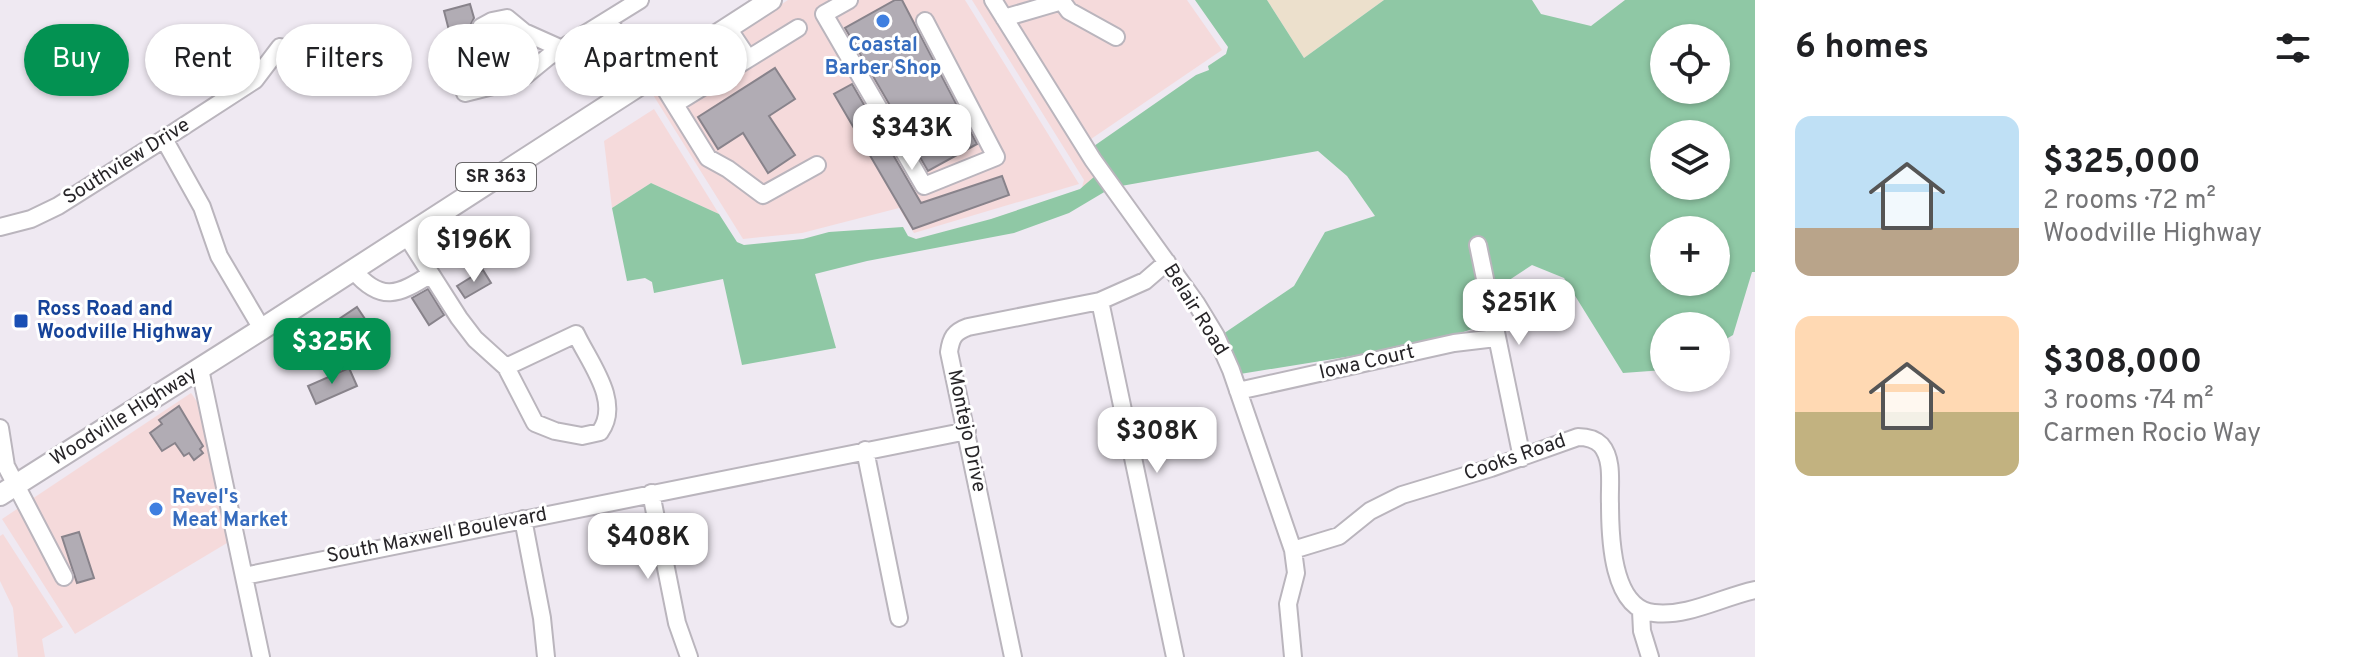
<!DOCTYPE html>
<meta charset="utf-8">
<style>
body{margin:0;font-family:Overpass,sans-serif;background:#f2f2f2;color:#202124;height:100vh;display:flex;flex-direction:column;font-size:30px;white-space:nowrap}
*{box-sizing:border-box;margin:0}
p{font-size:26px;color:#757577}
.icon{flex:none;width:44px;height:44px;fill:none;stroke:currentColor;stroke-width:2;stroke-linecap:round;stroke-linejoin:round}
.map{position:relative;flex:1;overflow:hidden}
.sheet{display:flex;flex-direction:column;background:#fff;width:600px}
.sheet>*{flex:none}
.top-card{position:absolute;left:24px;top:24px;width:760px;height:72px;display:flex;gap:16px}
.controls{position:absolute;left:1650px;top:24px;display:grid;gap:16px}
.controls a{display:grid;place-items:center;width:80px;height:80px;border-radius:50%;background:#fff;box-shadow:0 2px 6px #0004;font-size:40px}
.price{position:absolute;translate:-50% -68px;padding:0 18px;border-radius:16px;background:#fff;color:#222;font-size:26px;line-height:52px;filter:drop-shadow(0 2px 4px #0008)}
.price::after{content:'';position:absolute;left:50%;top:48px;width:24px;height:18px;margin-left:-12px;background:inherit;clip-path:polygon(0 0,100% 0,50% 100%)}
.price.current{background:#039252;color:#fff}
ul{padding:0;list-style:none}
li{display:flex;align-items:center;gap:24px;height:200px;padding:0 40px}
li span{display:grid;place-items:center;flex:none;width:224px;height:160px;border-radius:16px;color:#555}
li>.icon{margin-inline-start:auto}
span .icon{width:96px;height:96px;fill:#fffc;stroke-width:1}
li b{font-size:34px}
h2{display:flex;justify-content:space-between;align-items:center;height:96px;padding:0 40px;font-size:34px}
.chip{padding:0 28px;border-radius:36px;background:#fff;box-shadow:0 2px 6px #0004;font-size:28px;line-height:72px}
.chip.current{background:#039252;color:#fff}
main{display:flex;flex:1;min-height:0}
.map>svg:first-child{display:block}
.commercial{fill:#f5dadb}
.industrial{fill:#ece0cc}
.forest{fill:#8fc8a5;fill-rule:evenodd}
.building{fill:#b1acb4;stroke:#88838b;stroke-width:2}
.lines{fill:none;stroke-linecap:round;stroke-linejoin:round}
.minor-casing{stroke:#bab5bd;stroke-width:20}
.major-casing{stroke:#bab5bd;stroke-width:24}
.minor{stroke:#fff;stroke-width:16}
.major{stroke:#fff;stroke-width:20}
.shop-dot{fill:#3f7fe0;stroke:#fff;stroke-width:3}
.transit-dot{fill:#1a4fb4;stroke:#fff;stroke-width:3}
.labels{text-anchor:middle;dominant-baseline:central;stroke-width:6;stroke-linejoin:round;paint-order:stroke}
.shield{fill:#fff;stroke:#686668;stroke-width:2}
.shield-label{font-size:18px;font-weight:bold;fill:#272528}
.shop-label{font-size:20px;font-weight:bold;fill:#366cbe;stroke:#fff}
.street-label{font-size:20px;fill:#272528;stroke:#fff}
.transit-label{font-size:20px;font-weight:bold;fill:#164399;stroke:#fff;text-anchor:start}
</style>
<main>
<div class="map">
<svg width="1755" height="657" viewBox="0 0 1755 657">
<rect width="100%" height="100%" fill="#efe9f2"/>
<path class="commercial" d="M788 0H965L1079 184 914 233 899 208 802 233 743 239 650 90Z
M972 0H984L1095 176 1086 185 1082 187 1084 180Z
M1003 0H1187L1222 50 1091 139Z
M654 109 719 214 651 183 612 208 604 141Z
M191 393 203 410 227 543 75 634 2 519Z
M3 534 63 627 42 639 45 657H18L13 608 0 581V536Z"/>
<path class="industrial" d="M1267 0H1384L1304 58Z"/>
<path class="forest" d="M1195 0H1267L1304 58 1384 0H1532L1541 14 1591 26 1625 0H1755V272H1752L1733 335 1716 345V326H1664V370L1623 373 1564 278 1532 265 1494 290 1472 329 1432 343 1240 374 1223 334 1294 286 1325 232 1375 216 1347 176 1318 151 1121 186 1094 146 1196 75 1209 70 1208 66 1226 54 1228 47ZM1664 38H1716V90H1664ZM1664 134H1716V186H1664ZM1664 230H1716V282H1664Z
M1095 176 1106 191 1069 213 1014 233 867 261 815 274 836 348 742 365 723 279 654 293 652 282 645 278 627 281 612 208 651 183 719 214 737 242 744 245 803 239 829 232 903 227 908 236 916 239 991 219 1080 189Z"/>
<path class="building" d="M895 0H902L977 144 928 171 845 28Z
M470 4 474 18 470 26 472 33 480 40 508 33 514 38 521 65 462 81 444 11Z
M775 68 795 99 769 116 795 155 768 173 743 133 718 149 698 117Z
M852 84 921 203 1002 176 1009 195 913 229 834 94Z
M483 270 491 283 465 298 457 286Z
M428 289 444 315 429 325 412 298Z
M357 307 365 319 347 330 339 319Z
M349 368 357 386 316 404 308 386Z
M179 406 203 446 200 449 203 453 194 460 189 453 184 456 175 443 162 451 150 433 162 424 159 420Z
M79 532 94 578 77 583 62 537Z"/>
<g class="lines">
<g class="minor-casing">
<path id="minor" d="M849 0 824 14 924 186 996 157 925 21
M993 0 1093 160 1196 303 1216 336 1231 370 1293 550 1296 573 1288 604 1293 657
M1061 0 1069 11 1116 37
M1004 18 1062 1
M609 21 645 81
M481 27 492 21 507 18 524 32 562 49
M728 28 748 58
M656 74 708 158 728 169 763 195 817 165
M465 93 513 81 526 75 548 57 640 0
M675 104 798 28
M164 139 202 207 219 256 262 329
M0 227 31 219 58 206 164 139 255 80 280 47
M406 235 459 318 475 339 506 367 535 423 555 431 582 436 600 432C622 402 589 362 576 334L506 367
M1478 245 1522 458
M353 270C381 303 398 295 431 274
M1100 301 1175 657
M200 369 261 657
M1238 391 1454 343 1496 338
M0 428 6 466 64 577
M865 450 899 618
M651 493 677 623 689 657
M523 519 542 618 546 657
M1293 550 1339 536 1370 511 1402 495 1491 468 1578 437C1586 437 1595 439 1601 445 1614 460 1609 486 1610 504 1610 538 1612 609 1654 613 1688 617 1722 597 1755 590
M244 576 967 431
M1641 611 1642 631 1650 657
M1013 657 949 352C951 338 954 332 968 327L1100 301 1145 281 1167 262"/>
</g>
<g class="major-casing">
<path id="major" d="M0 495 262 329 771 0"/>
</g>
<use href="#minor" class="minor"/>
<use href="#major" class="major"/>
</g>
<g class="shop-dot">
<circle cx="883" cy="21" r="8"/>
<circle cx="156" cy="509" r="8"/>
</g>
<rect class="transit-dot" x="13" y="313" width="16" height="16" rx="4"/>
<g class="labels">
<rect class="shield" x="456" y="163" width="80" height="28" rx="6"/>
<g class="shield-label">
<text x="496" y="177">SR 363</text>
</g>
<g class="shop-label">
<text x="883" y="46">Coastal<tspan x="883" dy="23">Barber Shop</tspan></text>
<text x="172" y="498" text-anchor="start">Revel's<tspan x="172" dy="23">Meat Market</tspan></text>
</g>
<g class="street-label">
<text transform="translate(127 162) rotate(-32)">Southview Drive</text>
<text transform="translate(1195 310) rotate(58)">Belair Road</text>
<text transform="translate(1367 363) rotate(-13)">Iowa Court</text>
<text transform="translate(124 417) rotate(-32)">Woodville Highway</text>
<text transform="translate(966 431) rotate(78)">Montejo Drive</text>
<text transform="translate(1515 458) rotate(-19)">Cooks Road</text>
<text transform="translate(437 536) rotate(-11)">South Maxwell Boulevard</text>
</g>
<g class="transit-label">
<text x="37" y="310">Ross Road and<tspan x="37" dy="23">Woodville Highway</tspan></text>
</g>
</g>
</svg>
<div class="controls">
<a><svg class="icon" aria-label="locate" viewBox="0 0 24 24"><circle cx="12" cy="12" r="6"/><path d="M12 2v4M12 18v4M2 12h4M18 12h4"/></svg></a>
<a><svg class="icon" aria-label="layers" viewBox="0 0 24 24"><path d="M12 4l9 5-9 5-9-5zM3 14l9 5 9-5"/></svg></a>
<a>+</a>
<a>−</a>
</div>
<b class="price" style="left:912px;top:172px">$343K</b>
<b class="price" style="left:474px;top:284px">$196K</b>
<b class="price" style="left:1519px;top:347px">$251K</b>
<b class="price current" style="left:332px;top:386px">$325K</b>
<b class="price" style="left:1157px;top:475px">$308K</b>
<b class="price" style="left:648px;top:581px">$408K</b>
<div class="top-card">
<a class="chip current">Buy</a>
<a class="chip">Rent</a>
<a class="chip">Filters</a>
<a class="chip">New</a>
<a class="chip">Apartment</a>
</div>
</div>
<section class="sheet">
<h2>6 homes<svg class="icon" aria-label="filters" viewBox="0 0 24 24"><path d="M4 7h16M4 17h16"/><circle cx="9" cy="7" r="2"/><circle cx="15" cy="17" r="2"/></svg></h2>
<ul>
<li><span style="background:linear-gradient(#bfe0f5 70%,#b9a48a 0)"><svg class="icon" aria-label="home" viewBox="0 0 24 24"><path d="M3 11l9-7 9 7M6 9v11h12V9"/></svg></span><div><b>$325,000</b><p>2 rooms · 72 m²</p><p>Woodville Highway</p></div></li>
<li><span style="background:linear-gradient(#ffd9b3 60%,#c2b280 0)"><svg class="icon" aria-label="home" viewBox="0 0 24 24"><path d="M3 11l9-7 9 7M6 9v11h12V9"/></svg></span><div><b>$308,000</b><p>3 rooms · 74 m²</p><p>Carmen Rocio Way</p></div></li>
</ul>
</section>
</main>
